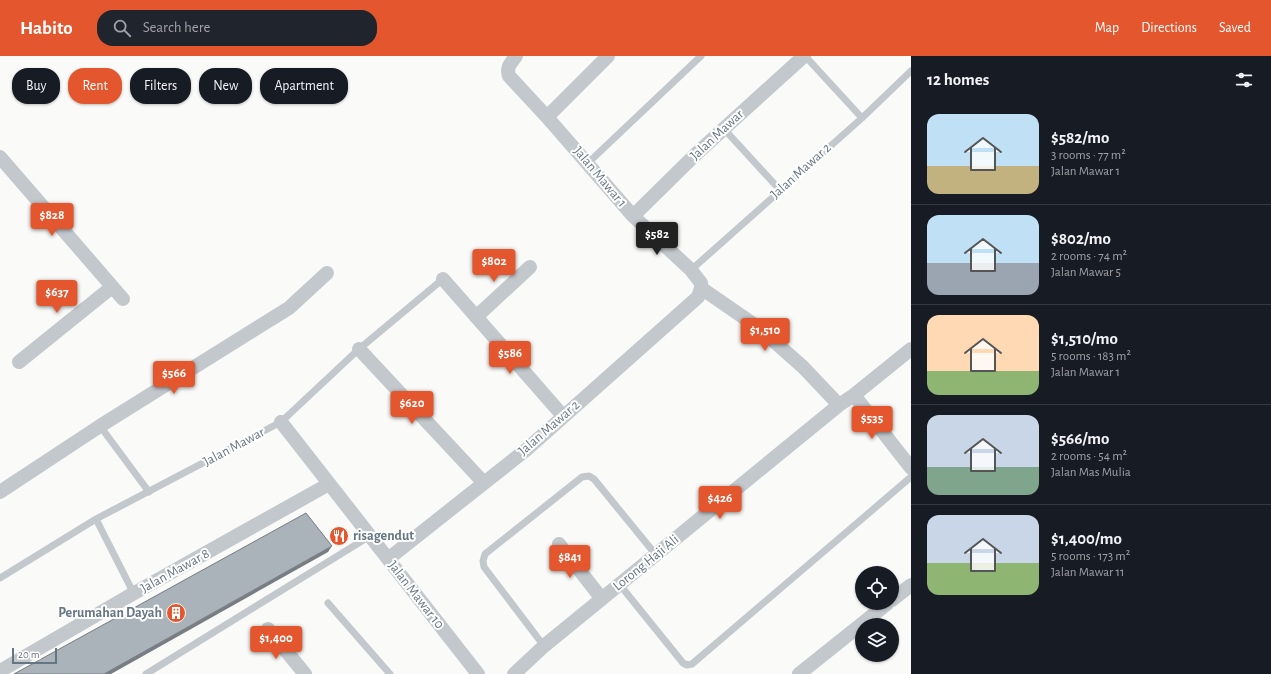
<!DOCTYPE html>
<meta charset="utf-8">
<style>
body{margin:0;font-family:"Alegreya Sans",sans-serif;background:#20242c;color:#f1f3f6;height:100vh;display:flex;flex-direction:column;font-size:15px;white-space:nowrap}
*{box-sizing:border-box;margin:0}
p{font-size:13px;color:#9ea1a6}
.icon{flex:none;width:22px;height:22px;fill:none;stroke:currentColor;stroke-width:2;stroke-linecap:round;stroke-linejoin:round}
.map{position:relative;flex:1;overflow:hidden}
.details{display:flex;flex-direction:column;background:#171b24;width:360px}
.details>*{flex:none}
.hud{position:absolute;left:12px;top:12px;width:380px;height:36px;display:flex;gap:8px}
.fabs{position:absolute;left:855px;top:510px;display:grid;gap:8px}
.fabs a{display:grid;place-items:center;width:44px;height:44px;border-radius:50%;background:#171b24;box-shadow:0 1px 3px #0004;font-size:20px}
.scale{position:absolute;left:12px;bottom:10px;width:45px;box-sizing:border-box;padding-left:4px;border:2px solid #657683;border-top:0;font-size:11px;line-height:14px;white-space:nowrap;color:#657683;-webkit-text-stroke:3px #fff;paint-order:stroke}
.price{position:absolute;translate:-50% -34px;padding:0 9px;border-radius:4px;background:#e4572e;color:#fff;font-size:13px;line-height:26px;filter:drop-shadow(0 1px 2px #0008)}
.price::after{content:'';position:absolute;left:50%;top:24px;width:12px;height:9px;margin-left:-6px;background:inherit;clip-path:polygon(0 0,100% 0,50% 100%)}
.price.current{background:#222;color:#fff}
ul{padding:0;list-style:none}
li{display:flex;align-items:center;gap:12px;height:100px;padding:0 16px}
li+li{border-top:1px solid #363941}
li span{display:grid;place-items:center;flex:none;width:112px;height:80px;border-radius:12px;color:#555}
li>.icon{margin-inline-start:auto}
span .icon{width:48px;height:48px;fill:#fffc;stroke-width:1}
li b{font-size:17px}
h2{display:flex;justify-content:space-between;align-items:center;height:48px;padding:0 16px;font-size:17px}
.tag{padding:0 14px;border-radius:16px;background:#171b24;box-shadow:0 1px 3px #0004;font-size:14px;line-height:36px}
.tag.current{background:#e4572e;color:#fff}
header{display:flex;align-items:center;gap:24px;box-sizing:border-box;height:56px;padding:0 20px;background:#e4572e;color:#fff}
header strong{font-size:19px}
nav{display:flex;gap:22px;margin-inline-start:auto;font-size:14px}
.search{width:280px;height:36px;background:#20242c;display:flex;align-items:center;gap:10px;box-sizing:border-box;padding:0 14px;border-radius:16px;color:#9ea1a6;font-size:15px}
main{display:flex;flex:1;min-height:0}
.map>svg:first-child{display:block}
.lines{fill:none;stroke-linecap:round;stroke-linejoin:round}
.service{stroke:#c3c8cc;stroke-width:7}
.minor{stroke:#c3c8cc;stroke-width:14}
.shaded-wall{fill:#777d82}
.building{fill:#aab3b9;stroke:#777d82}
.labels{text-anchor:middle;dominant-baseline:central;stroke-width:4;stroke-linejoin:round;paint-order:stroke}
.street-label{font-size:14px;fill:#657683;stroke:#fff}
.poi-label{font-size:14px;font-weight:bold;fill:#657683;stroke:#fff;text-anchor:start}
</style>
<header>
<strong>Habito</strong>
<div class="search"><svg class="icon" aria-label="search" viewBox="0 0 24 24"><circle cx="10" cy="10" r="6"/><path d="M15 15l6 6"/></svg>Search here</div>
<nav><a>Map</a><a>Directions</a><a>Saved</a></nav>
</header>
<main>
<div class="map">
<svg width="911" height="618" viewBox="0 0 911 618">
<rect width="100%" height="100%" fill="#fafaf8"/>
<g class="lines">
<path class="service" d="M805 0 862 62
M724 73 780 134
M588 107 701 0
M691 214 862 62 911 15
M100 370 149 436
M96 463 134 538
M0 522 96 463 281 366 359 293 443 223
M620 529 683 607 687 609 692 608 911 421
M328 547 390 618
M544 590 484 511 483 505 485 498 582 421 589 420 594 423 656 499
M146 618 370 480"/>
<path class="minor" d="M516 0C511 7 506 11 509 20L547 61
M0 101 123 243
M633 160 695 99 804 0
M443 223 563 360
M701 232 759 272 803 311 839 349
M476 261 530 211
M359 293 484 427
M19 306 112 231
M854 339 911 412
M281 366 478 618
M0 436 100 370 289 252 327 217
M559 488 602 543
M388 503 527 393 698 241 701 232V227L691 214 633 160 547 61 608 0
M892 544 911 529
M268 573 305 618
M0 615 129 540 329 428
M514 618 544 590 839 349 854 339 911 293
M799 618 888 547"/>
</g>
<path class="shaded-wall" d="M332 490 328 496 111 618H104Z"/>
<path class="building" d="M306 457 332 490 104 618H14Z"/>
<defs>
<g id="restaurant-disc" transform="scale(1)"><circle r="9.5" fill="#e4572e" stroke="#fff"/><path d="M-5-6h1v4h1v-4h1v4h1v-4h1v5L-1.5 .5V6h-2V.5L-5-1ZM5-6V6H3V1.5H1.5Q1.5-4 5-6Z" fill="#fff"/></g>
<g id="building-disc" transform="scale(1)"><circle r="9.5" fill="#e4572e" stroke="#fff"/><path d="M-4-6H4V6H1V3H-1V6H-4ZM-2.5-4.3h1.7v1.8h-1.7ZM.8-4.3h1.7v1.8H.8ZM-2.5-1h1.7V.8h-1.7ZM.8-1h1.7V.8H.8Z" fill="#fff"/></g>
</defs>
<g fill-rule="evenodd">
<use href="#restaurant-disc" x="339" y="480"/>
<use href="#building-disc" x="176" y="557"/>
</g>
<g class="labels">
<g class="street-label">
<text transform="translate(717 79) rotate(-43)">Jalan Mawar</text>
<text transform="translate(801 115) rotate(-42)">Jalan Mawar 2</text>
<text transform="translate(600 121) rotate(50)">Jalan Mawar 1</text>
<text transform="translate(549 372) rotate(-41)">Jalan Mawar 2</text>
<text transform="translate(234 391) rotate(-28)">Jalan Mawar</text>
<text transform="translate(646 507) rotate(-39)">Lorong Haji Ali</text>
<text transform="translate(175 515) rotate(-29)">Jalan Mawar 8</text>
<text transform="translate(416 539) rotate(52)">Jalan Mawar 10</text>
</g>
<g class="poi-label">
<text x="353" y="480">risagendut</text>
<text x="162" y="557" text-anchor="end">Perumahan Dayah</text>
</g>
</g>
</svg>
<div class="fabs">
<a><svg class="icon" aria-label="locate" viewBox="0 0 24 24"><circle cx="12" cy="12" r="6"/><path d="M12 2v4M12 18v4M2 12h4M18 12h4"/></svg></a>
<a><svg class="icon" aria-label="layers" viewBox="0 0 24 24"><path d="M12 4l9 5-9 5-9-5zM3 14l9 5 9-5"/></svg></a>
</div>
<div class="scale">20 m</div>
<b class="price" style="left:52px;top:181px">$828</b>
<b class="price current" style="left:657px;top:200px">$582</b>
<b class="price" style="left:494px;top:227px">$802</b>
<b class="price" style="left:57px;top:258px">$637</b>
<b class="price" style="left:765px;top:296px">$1,510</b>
<b class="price" style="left:510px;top:319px">$586</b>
<b class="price" style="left:174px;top:339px">$566</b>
<b class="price" style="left:412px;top:369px">$620</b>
<b class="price" style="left:872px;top:384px">$535</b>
<b class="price" style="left:720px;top:464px">$426</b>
<b class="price" style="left:570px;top:523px">$841</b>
<b class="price" style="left:276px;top:604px">$1,400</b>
<div class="hud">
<a class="tag">Buy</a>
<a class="tag current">Rent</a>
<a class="tag">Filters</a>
<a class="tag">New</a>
<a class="tag">Apartment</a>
</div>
</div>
<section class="details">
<h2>12 homes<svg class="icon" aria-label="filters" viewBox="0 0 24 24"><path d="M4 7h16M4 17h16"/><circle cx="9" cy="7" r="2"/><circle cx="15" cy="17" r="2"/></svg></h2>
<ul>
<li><span style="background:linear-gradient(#bfe0f5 65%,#c2b280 0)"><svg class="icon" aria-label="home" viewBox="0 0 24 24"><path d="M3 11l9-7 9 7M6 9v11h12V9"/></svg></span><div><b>$582/mo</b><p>3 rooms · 77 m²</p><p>Jalan Mawar 1</p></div></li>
<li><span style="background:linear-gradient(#bfe0f5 60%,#9aa5b1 0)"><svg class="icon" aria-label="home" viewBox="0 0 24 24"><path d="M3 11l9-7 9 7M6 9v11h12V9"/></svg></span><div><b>$802/mo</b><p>2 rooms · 74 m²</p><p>Jalan Mawar 5</p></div></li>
<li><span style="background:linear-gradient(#ffd9b3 70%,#8fb573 0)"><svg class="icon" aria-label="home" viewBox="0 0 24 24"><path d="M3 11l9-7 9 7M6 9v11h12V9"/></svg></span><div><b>$1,510/mo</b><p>5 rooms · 183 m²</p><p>Jalan Mawar 1</p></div></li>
<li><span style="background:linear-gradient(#c9d6e8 65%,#7fa58c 0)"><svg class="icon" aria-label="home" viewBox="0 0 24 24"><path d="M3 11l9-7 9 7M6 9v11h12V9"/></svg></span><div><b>$566/mo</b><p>2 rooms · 54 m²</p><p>Jalan Mas Mulia</p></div></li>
<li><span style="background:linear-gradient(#c9d6e8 60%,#8fb573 0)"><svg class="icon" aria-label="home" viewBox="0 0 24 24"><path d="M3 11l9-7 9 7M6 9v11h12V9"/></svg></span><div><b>$1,400/mo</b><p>5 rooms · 173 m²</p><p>Jalan Mawar 11</p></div></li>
</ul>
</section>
</main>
